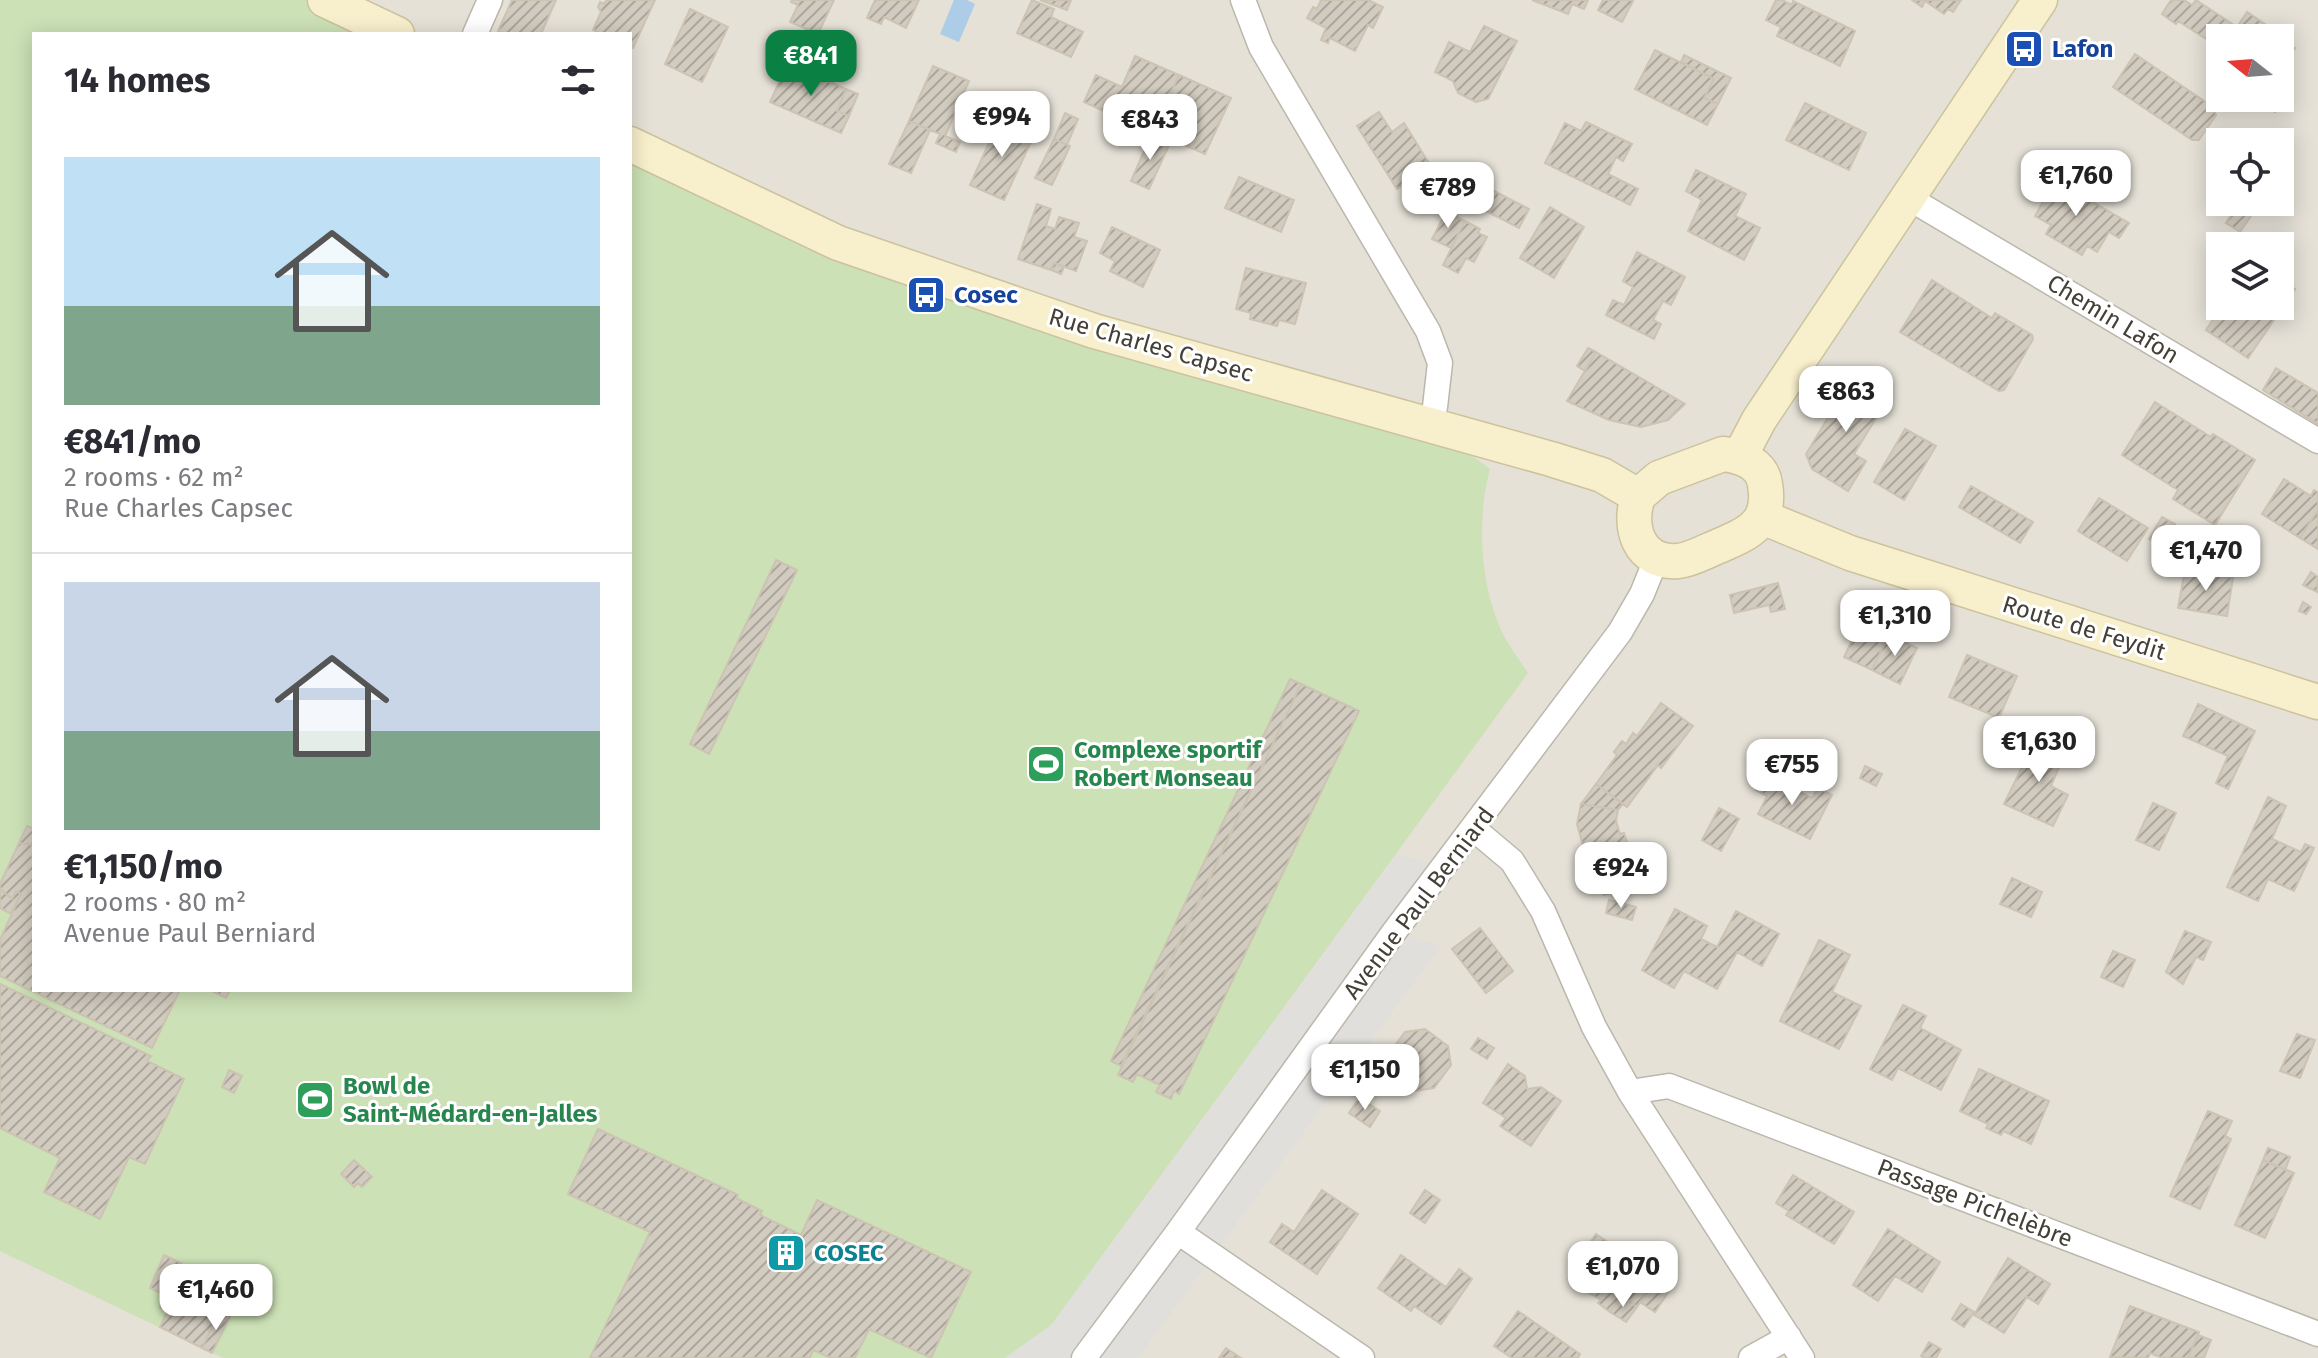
<!DOCTYPE html>
<meta charset="utf-8">
<style>
body{margin:0;font-family:"Fira Sans",sans-serif;background:#f7f7f7;color:#2b2b33;height:100vh;display:flex;flex-direction:column;font-size:30px;white-space:nowrap}
*{box-sizing:border-box;margin:0}
p{font-size:26px;color:#7c7c81}
.icon{flex:none;width:44px;height:44px;fill:none;stroke:currentColor;stroke-width:2;stroke-linecap:round;stroke-linejoin:round}
.map{position:relative;flex:1;overflow:hidden}
.sheet{position:absolute;left:32px;top:32px;width:600px;height:960px;display:flex;flex-direction:column;background:#fff;border-radius:0px;box-shadow:0 4px 20px #0003}
.sheet>*{flex:none}
.needle{width:52px;rotate:287deg}
.controls{position:absolute;left:2206px;top:24px;display:grid;gap:16px}
.controls a{display:grid;place-items:center;width:88px;height:88px;border-radius:0px;background:#fff;box-shadow:0 4px 20px #0003;font-size:40px}
.price{position:absolute;translate:-50% -68px;padding:0 18px;border-radius:16px;background:#fff;color:#222;font-size:26px;line-height:52px;filter:drop-shadow(0 2px 4px #0008)}
.price::after{content:'';position:absolute;left:50%;top:48px;width:24px;height:18px;margin-left:-12px;background:inherit;clip-path:polygon(0 0,100% 0,50% 100%)}
.price.on{background:#0b8043;color:#fff}
ul{padding:0;list-style:none}
li{display:grid;align-content:center;gap:16px;height:424px;padding:0 32px}
li+li{border-top:2px solid #e1e1e2}
li span{display:grid;place-items:center;height:248px;border-radius:0px;color:#555}
li>.icon{margin-inline-start:auto}
span .icon{width:144px;height:144px;fill:#fffc;stroke-width:1}
li b{font-size:34px}
h2{display:flex;justify-content:space-between;align-items:center;height:96px;padding:0 32px;font-size:34px}
.map>svg:first-child{display:block}
.residential{fill:#e5e1d7;fill-rule:evenodd}
.park{fill:#cce1b6}
.parking{fill:#e1dfdc}
.water{fill:#accce7}
.building{fill:url(#building-hatch);stroke:#ccc3b3;stroke-width:2}
.lines{fill:none;stroke-linecap:round;stroke-linejoin:round}
.street-casing{stroke:#bcb7ac;stroke-width:27}
.secondary-casing{stroke:#ccc29d;stroke-width:37}
.street{stroke:#fff;stroke-width:24}
.secondary{stroke:#f8efcc;stroke-width:34}
.labels{text-anchor:middle;dominant-baseline:central;stroke-width:6;stroke-linejoin:round;paint-order:stroke}
.transit-label{font-size:24px;font-weight:bold;fill:#164399;stroke:#fff;text-anchor:start}
.street-label{font-size:24px;fill:#444038;stroke:#fff}
.leisure-label{font-size:24px;font-weight:bold;fill:#27864d;stroke:#fff;text-anchor:start}
.culture-label{font-size:24px;font-weight:bold;fill:#0d838f;stroke:#fff;text-anchor:start}
</style>
<div class="map">
<svg width="2318" height="1358" viewBox="0 0 2318 1358">
<defs>
<pattern id="building-hatch" width="6" height="6" patternUnits="userSpaceOnUse" patternTransform="scale(2)"><rect width="6" height="6" fill="#d2cbbf"/><path d="M-1 1l2-2M0 6l6-6M5 7l2-2" fill="none" stroke="#aca69c"/></pattern>
</defs>
<rect width="100%" height="100%" fill="#f2efe8"/>
<path class="residential" d="M0 0H2318V1358H0ZM34 34H630V990H34ZM2220 38H2280V98H2220ZM2220 142H2280V202H2220ZM2220 246H2280V306H2220Z"/>
<path class="park" d="M0 0H325L397 34H34V990H630V144L838 243 1430 425 1490 469C1476 519 1480 589 1504 636 1511 649 1520 661 1528 673L1051 1326 1005 1358H223L0 1251Z"/>
<path class="parking" d="M1396 855 1444 866 1395 932 1441 946 1138 1358H1005L1051 1325Z"/>
<path class="water" d="M954 0H967L975 4 959 42 940 34Z"/>
<path class="building" d="M512 0H556L541 34H504L498 31Z
M606 0H655L633 48 630 47V34H602L593 30 601 12 598 7 600 2 605 4Z
M792 0H834L818 34 790 22 798 5 791 2Z
M875 0H919L906 28 884 17 881 24 867 18Z
M1032 0 1054 9 1051 17 1083 32 1071 57 1017 33Z
M1040 0H1071L1067 10Z
M1321 0H1368L1383 7 1373 28 1368 25 1355 51 1330 38 1328 43 1321 40 1326 28 1307 18 1313 7 1317 9Z
M1532 0H1588L1584 9 1572 4 1568 14Z
M1603 0H1631L1633 1 1622 22 1598 10Z
M1776 0H1782L1792 5 1793 1 1855 31 1840 66 1777 36 1781 27 1766 20Z
M1912 0H1961L1953 12 1948 9 1944 14 1925 1 1922 7Z
M2171 0H2184L2192 5 2196 0 2237 27 2247 12 2278 33 2276 36 2279 38H2220V48L2178 21 2176 24 2162 14Z
M690 9 728 27 702 82 665 64Z
M1484 26 1517 41 1488 99 1476 102 1458 93 1453 81 1435 72 1449 42 1470 52Z
M2280 39 2295 48 2286 62 2280 59Z
M1655 50 1714 79 1704 98 1718 104 1707 125 1635 89Z
M2135 54 2213 107 2216 115 2199 140H2192L2113 87Z
M1684 55 1731 78 1718 104 1704 98 1714 79 1681 62Z
M1135 56 1179 75 1156 125 1113 107 1110 114 1084 102 1096 75 1122 87Z
M788 63 846 89 837 111 849 116 841 133 770 102Z
M933 66 969 81 945 136 960 142 956 152 936 143 940 134 909 121Z
M1179 75 1231 98 1205 154 1179 143 1184 129 1159 118Z
M2280 88 2288 94 2275 112 2268 107 2266 109 2254 101 2256 98H2280Z
M846 89 858 94 849 116 837 111Z
M1805 103 1866 133 1849 170 1786 140Z
M1379 112 1392 132 1404 123 1443 186 1419 201 1407 182 1397 189 1357 126Z
M1065 113 1078 119 1067 145 1054 139Z
M1000 118 1035 133 1004 200 970 185Z
M1159 118 1184 129 1179 143H1170L1151 135Z
M909 121 930 130 911 173 889 164Z
M1586 122 1632 144 1623 161 1616 157 1608 174 1638 189 1630 205 1545 163 1565 123 1581 131Z
M1151 135 1170 143 1149 189 1131 181Z
M1054 139 1070 146 1052 185 1035 178Z
M1696 170 1746 194 1735 216 1760 228 1744 260 1688 231 1702 200 1686 191Z
M2048 176 2129 223 2119 238 2109 232 2097 252 2087 246 2082 255 2046 234 2051 225 2035 216 2045 198 2038 194Z
M1239 177 1294 200 1281 232 1225 208Z
M1492 190 1529 209 1519 228 1482 209Z
M2252 202H2270L2265 211Z
M1037 204 1051 209 1046 226 1055 229 1059 217 1079 223 1074 237 1087 241 1076 271 1054 263 1051 270 1018 259Z
M2237 206 2251 216 2240 232 2226 223Z
M1550 207 1584 227 1554 278 1520 258Z
M1446 212 1465 221 1451 248 1432 239Z
M1465 221 1480 229 1478 233 1487 237 1474 262 1466 258 1458 273 1443 265Z
M1112 227 1160 250 1143 287 1110 271 1115 261 1100 253Z
M1637 252 1685 277 1671 305 1663 301 1653 320 1661 324 1654 339 1606 315 1613 300 1624 305 1633 287 1623 281Z
M1054 263 1064 267 1061 274 1051 270Z
M1246 268 1306 283 1295 324 1279 320 1277 326 1250 319 1251 313 1236 309Z
M2280 279 2295 289 2248 358 2206 330 2222 306H2280Z
M1932 280 1992 318 1995 313 2032 335 2033 339 2004 390 1999 391 1900 332Z
M1588 348 1596 352 1585 371 1577 366Z
M1596 352 1685 404 1668 420 1641 427 1609 420 1567 401Z
M2276 368 2318 393V424L2263 390Z
M1853 376 1889 397 1854 454 1866 461 1848 491 1812 469 1806 454Z
M2155 402 2211 437 2213 434 2255 460 2215 525 2173 499 2178 490 2122 455Z
M1905 429 1936 446 1904 500 1874 482Z
M2284 479 2311 496 2314 490 2318 492V510L2300 538 2262 514Z
M1971 486 2033 522 2020 543 1959 507Z
M2099 498 2148 528 2127 561 2078 531Z
M2318 510V549L2300 538Z
M2162 517 2175 524 2161 546 2149 539Z
M776 560 797 570 709 754 690 744Z
M2185 570 2233 578 2227 616 2178 608Z
M2311 572 2318 577 2317 592 2303 585Z
M1778 583 1785 609 1771 612 1769 605 1734 613 1730 595Z
M2303 602 2311 607 2306 614 2299 611Z
M1861 621 1875 628 1878 623 1891 630 1872 670 1844 657Z
M1891 630 1905 637 1902 641 1917 648 1900 684 1872 670Z
M1967 655 2017 676 1999 718 1949 697Z
M1290 679 1301 684 1121 1066 1111 1061Z
M1301 684 1359 711 1179 1094 1174 1091 1171 1099 1156 1092 1160 1085 1137 1074 1133 1082 1118 1075Z
M1661 703 1693 726 1661 768 1658 765 1627 807 1596 784 1617 755 1614 752 1622 741 1626 744 1633 733 1637 736Z
M2198 704 2255 731 2228 789 2216 783 2228 756 2183 736Z
M2036 738 2066 751 2051 786 2068 795 2053 826 2004 804Z
M1865 766 1882 774 1876 786 1860 778Z
M1763 775 1812 798 1818 788 1832 795 1810 839 1758 814 1767 796 1756 790Z
M1596 784 1623 804 1618 810 1581 804Z
M2268 797 2286 806 2272 839 2301 852 2305 844 2314 848 2294 891 2268 879 2258 901 2227 887Z
M2153 803 2176 813 2159 850 2136 840Z
M1581 804 1618 810 1616 821 1620 834 1624 833 1637 874 1631 886 1604 895 1587 845 1583 846 1577 824Z
M1719 808 1739 819 1721 851 1702 840Z
M27 826 34 829V845L19 843Z
M19 843 34 845 32 856 34 857V990H180L152 1048 0 976V940L21 894 16 891 12 899 0 889V884Z
M2012 878 2042 892 2031 917 2000 904Z
M0 889 12 899 16 891 21 894 11 914 0 908Z
M1609 900 1636 907 1632 920 1606 913Z
M1675 909 1707 926 1701 939 1717 947 1736 911 1779 934 1762 966 1737 952 1717 989 1684 971 1674 988 1642 970Z
M1480 928 1513 971 1486 993 1452 949Z
M2185 931 2211 942 2203 960 2196 957 2183 984 2166 972Z
M1819 940 1850 955 1832 992 1861 1006 1839 1049 1780 1021Z
M2113 951 2135 960 2123 987 2101 977Z
M0 984 151 1056 147 1061 184 1079 145 1164 129 1157 100 1219 44 1192 60 1158 0 1128Z
M210 990H230L226 998Z
M1903 1005 1926 1016 1920 1028 1961 1050 1941 1090 1898 1068 1892 1080 1870 1069Z
M1425 1029 1448 1046 1451 1065 1434 1088 1415 1091 1392 1074 1388 1055 1405 1032Z
M2297 1034 2315 1040 2300 1078 2280 1071Z
M1478 1038 1494 1048 1487 1059 1471 1049Z
M1508 1064 1525 1076 1527 1089 1541 1087 1561 1101 1531 1146 1500 1126 1506 1118 1483 1103Z
M1979 1069 2049 1101 2031 1144 2003 1131 2001 1135 1986 1128 1988 1124 1960 1111Z
M229 1070 242 1076 234 1093 222 1087Z
M1359 1098 1380 1111 1370 1127 1349 1113Z
M2208 1111 2232 1121 2225 1136 2231 1139 2200 1209 2170 1196Z
M598 1129 738 1195 736 1198 762 1211 760 1215 801 1235 817 1200 971 1272 931 1358 869 1329 855 1358H831L813 1350 810 1358H590L650 1232 568 1194Z
M2268 1148 2290 1157 2285 1170 2263 1160Z
M354 1160 372 1177 362 1187 358 1183 354 1187 341 1174Z
M2263 1160 2294 1173 2265 1238 2235 1225Z
M1793 1175 1854 1212 1834 1244 1786 1215 1789 1211 1776 1203Z
M1322 1190 1358 1214 1317 1274 1270 1242 1282 1224 1294 1232Z
M1425 1190 1440 1200 1425 1223 1410 1213Z
M1888 1229 1940 1262 1922 1292 1895 1276 1878 1301 1853 1285Z
M1596 1234 1658 1276 1637 1307 1621 1296 1610 1312 1598 1303 1601 1300 1589 1293 1598 1281 1575 1265Z
M164 1255 181 1263 176 1275 225 1299 202 1348 160 1327 173 1299 150 1288Z
M1401 1255 1446 1287 1459 1269 1472 1279 1441 1324 1414 1306 1411 1311 1378 1288Z
M2008 1258 2050 1284 2038 1304 2027 1297 2004 1333 1974 1315Z
M1654 1281 1669 1291 1655 1312 1640 1302Z
M165 1295 173 1299 167 1311 160 1307Z
M1621 1296 1637 1307 1626 1322 1610 1312Z
M1961 1304 1974 1312 1964 1327 1952 1319Z
M2130 1306 2199 1332 2188 1358H2162L2150 1353 2148 1358 2110 1357Z
M1518 1311 1580 1354 1578 1358H1512L1494 1346Z
M219 1312 230 1317 212 1353 202 1348Z
M2198 1335 2211 1340 2204 1358H2188Z
M1929 1342 1941 1349 1936 1358H1925L1921 1356Z
M1226 1348 1241 1358H1219Z"/>
<g class="lines">
<g class="street-casing">
<path id="street" d="M1243 0 1261 47 1428 331 1440 363 1435 407 1430 425
M475 34 490 0
M1907 197 2318 441
M1474 829 1512 861 1543 911 1594 1027 1630 1092 1802 1358
M1630 1092 1669 1086 2318 1334
M1178 1232 1362 1358
M1084 1358 1178 1232 1394 932 1620 632 1642 594 1657 557
M1751 1358 1789 1337"/>
</g>
<g class="secondary-casing">
<path id="secondary" d="M325 0 397 34
M630 144 838 243 1094 331 1551 459 1602 475 1638 496
M1723 454C1741 456 1762 463 1765 484 1767 496 1767 509 1760 520 1750 534 1734 539 1719 546 1706 551 1691 560 1678 561 1638 564 1628 527 1638 496L1659 478Z
M1740 456 1759 420 2040 0
M1762 517 1850 553 2318 702"/>
</g>
<use href="#street" class="street"/>
<use href="#secondary" class="secondary"/>
</g>
<defs>
<g id="bus-square" transform="scale(2)"><rect x="-9" y="-9" width="18" height="18" rx="4" fill="#1a4fb4" stroke="#fff"/><path d="M-5-6H5V4H4V6H2V4H-2V6H-4V4H-5ZM-3.5-4V0h7V-4ZM-3.5 1.2v1.5H-2V1.2ZM2 1.2v1.5H3.5V1.2Z" fill="#fff"/></g>
<g id="stadium-square" transform="scale(2)"><rect x="-9" y="-9" width="18" height="18" rx="4" fill="#2e9e5b" stroke="#fff"/><path d="M0-5a6.5 5 0 1 0 0 10a6.5 5 0 1 0 0-10ZM-3.5-1.8h7v3.6h-7Z" fill="#fff"/></g>
<g id="building-square" transform="scale(2)"><rect x="-9" y="-9" width="18" height="18" rx="4" fill="#0f9aa8" stroke="#fff"/><path d="M-4-6H4V6H1V3H-1V6H-4ZM-2.5-4.3h1.7v1.8h-1.7ZM.8-4.3h1.7v1.8H.8ZM-2.5-1h1.7V.8h-1.7ZM.8-1h1.7V.8H.8Z" fill="#fff"/></g>
</defs>
<g fill-rule="evenodd">
<use href="#bus-square" x="2024" y="49"/>
<use href="#bus-square" x="926" y="295"/>
<use href="#stadium-square" x="1046" y="764"/>
<use href="#stadium-square" x="315" y="1100"/>
<use href="#building-square" x="786" y="1253"/>
</g>
<g class="labels">
<g class="transit-label">
<text x="2052" y="49">Lafon</text>
<text x="954" y="295">Cosec</text>
</g>
<g class="street-label">
<text transform="translate(2113 319) rotate(31)">Chemin Lafon</text>
<text transform="translate(1151 345) rotate(16)">Rue Charles Capsec</text>
<text transform="translate(2084 628) rotate(17)">Route de Feydit</text>
<text transform="translate(1419 903) rotate(-53)">Avenue Paul Berniard</text>
<text transform="translate(1975 1203) rotate(21)">Passage Pichelèbre</text>
</g>
<g class="leisure-label">
<text x="1074" y="750">Complexe sportif<tspan x="1074" dy="28">Robert Monseau</tspan></text>
<text x="343" y="1086">Bowl de<tspan x="343" dy="28">Saint-Médard-en-Jalles</tspan></text>
</g>
<g class="culture-label">
<text x="814" y="1253">COSEC</text>
</g>
</g>
</svg>
<div class="controls">
<a><svg class="needle" viewBox="-14 -14 28 28"><path d="M0-13l5 13h-10z" fill="#e53935"/><path d="M0 13l5-13h-10z" fill="#7c7c81"/></svg></a>
<a><svg class="icon" aria-label="locate" viewBox="0 0 24 24"><circle cx="12" cy="12" r="6"/><path d="M12 2v4M12 18v4M2 12h4M18 12h4"/></svg></a>
<a><svg class="icon" aria-label="layers" viewBox="0 0 24 24"><path d="M12 4l9 5-9 5-9-5zM3 14l9 5 9-5"/></svg></a>
</div>
<b class="price on" style="left:811px;top:98px">€841</b>
<b class="price" style="left:1002px;top:159px">€994</b>
<b class="price" style="left:1150px;top:162px">€843</b>
<b class="price" style="left:2076px;top:218px">€1,760</b>
<b class="price" style="left:1448px;top:230px">€789</b>
<b class="price" style="left:1846px;top:434px">€863</b>
<b class="price" style="left:2206px;top:593px">€1,470</b>
<b class="price" style="left:1895px;top:658px">€1,310</b>
<b class="price" style="left:2039px;top:784px">€1,630</b>
<b class="price" style="left:1792px;top:807px">€755</b>
<b class="price" style="left:1621px;top:910px">€924</b>
<b class="price" style="left:1365px;top:1112px">€1,150</b>
<b class="price" style="left:1623px;top:1309px">€1,070</b>
<b class="price" style="left:216px;top:1332px">€1,460</b>
<section class="sheet">
<h2>14 homes<svg class="icon" aria-label="filters" viewBox="0 0 24 24"><path d="M4 7h16M4 17h16"/><circle cx="9" cy="7" r="2"/><circle cx="15" cy="17" r="2"/></svg></h2>
<ul>
<li><span style="background:linear-gradient(#bfe0f5 60%,#7fa58c 0)"><svg class="icon" aria-label="home" viewBox="0 0 24 24"><path d="M3 11l9-7 9 7M6 9v11h12V9"/></svg></span><div><b>€841/mo</b><p>2 rooms · 62 m²</p><p>Rue Charles Capsec</p></div></li>
<li><span style="background:linear-gradient(#c9d6e8 60%,#7fa58c 0)"><svg class="icon" aria-label="home" viewBox="0 0 24 24"><path d="M3 11l9-7 9 7M6 9v11h12V9"/></svg></span><div><b>€1,150/mo</b><p>2 rooms · 80 m²</p><p>Avenue Paul Berniard</p></div></li>
</ul>
</section>
</div>
